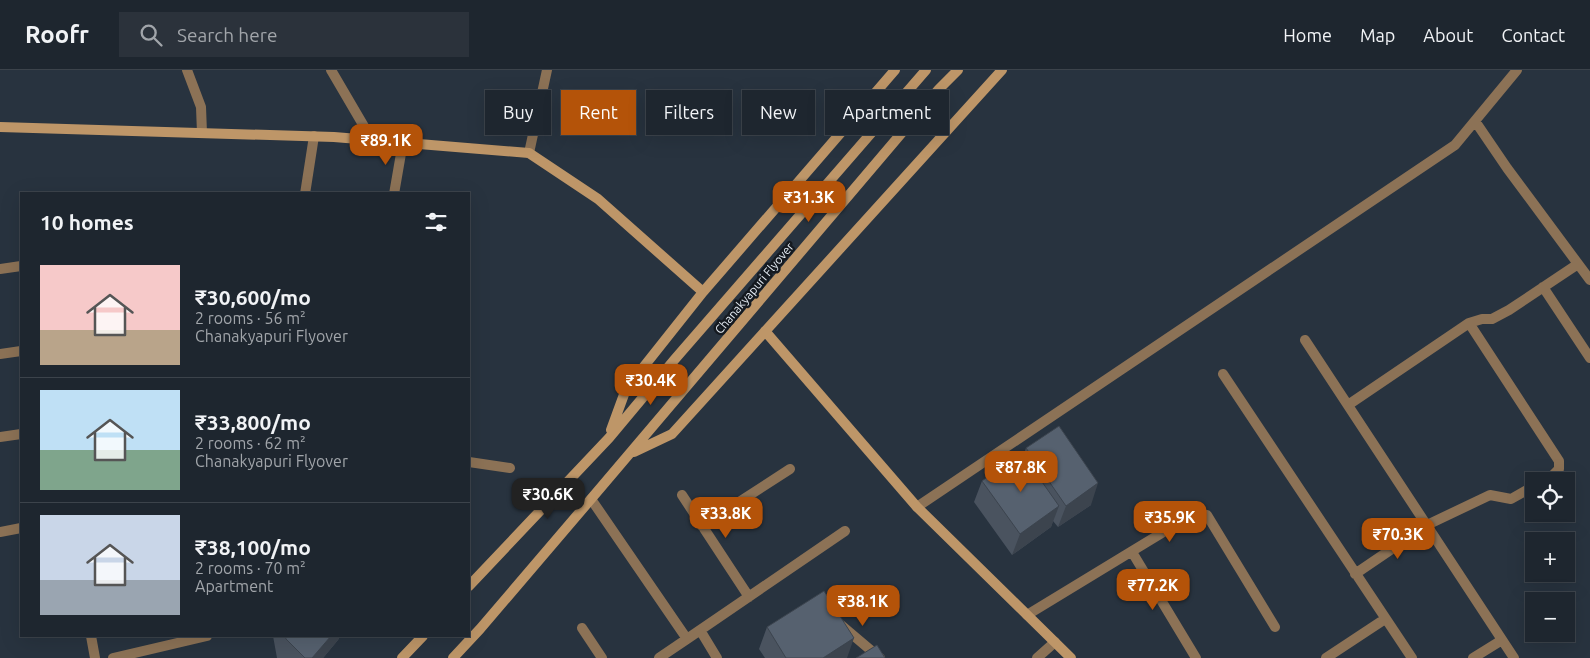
<!DOCTYPE html>
<meta charset="utf-8">
<style>
body{margin:0;font-family:Ubuntu,sans-serif;background:#2b323b;color:#f1f3f6;height:100vh;display:flex;flex-direction:column;font-size:19px;white-space:nowrap}
*{box-sizing:border-box;margin:0}
p{font-size:16px;color:#a1a5aa}
.icon{flex:none;width:28px;height:28px;fill:none;stroke:currentColor;stroke-width:2;stroke-linecap:round;stroke-linejoin:round}
.map{position:relative;flex:1;overflow:hidden}
.sheet{position:absolute;left:20px;top:122px;width:450px;height:445px;display:flex;flex-direction:column;background:#1e262f;border-radius:0px;box-shadow:0 5px 20px #0002,0 0 0 1px #3c434b}
.sheet>*{flex:none}
.banner{position:absolute;left:485px;top:20px;width:475px;height:45px;display:flex;gap:10px}
.tools{position:absolute;left:1525px;top:402px;display:grid;gap:10px}
.tools a{display:grid;place-items:center;width:50px;height:50px;border-radius:0px;background:#1e262f;box-shadow:0 5px 20px #0002,0 0 0 1px #3c434b;font-size:25px}
.price{position:absolute;translate:-50% -42px;padding:0 11px;border-radius:10px;background:#b45309;color:#fff;font-size:16px;line-height:32px;filter:drop-shadow(0 1px 2px #0008)}
.price::after{content:'';position:absolute;left:50%;top:30px;width:15px;height:11px;margin-left:-8px;background:inherit;clip-path:polygon(0 0,100% 0,50% 100%)}
.price.active{background:#222;color:#fff}
ul{padding:0;list-style:none}
li{display:flex;align-items:center;gap:15px;height:125px;padding:0 20px}
li+li{border-top:1px solid #3c434b}
li span{display:grid;place-items:center;flex:none;width:140px;height:100px;border-radius:0px;color:#555}
li>.icon{margin-inline-start:auto}
span .icon{width:60px;height:60px;fill:#fffc;stroke-width:1}
li b{font-size:21px}
h2{display:flex;justify-content:space-between;align-items:center;height:60px;padding:0 20px;font-size:21px}
.chip{padding:0 18px;border-radius:0px;background:#1e262f;box-shadow:0 5px 20px #0002,0 0 0 1px #3c434b;font-size:18px;line-height:45px}
.chip.active{background:#b45309;color:#fff}
header{display:flex;align-items:center;gap:30px;box-sizing:border-box;height:70px;padding:0 25px;background:#1e262f;border-bottom:1px solid #3c434b}
header strong{font-size:24px}
nav{display:flex;gap:28px;margin-inline-start:auto;font-size:18px}
.search{width:350px;height:45px;background:#2b323b;display:flex;align-items:center;gap:12px;box-sizing:border-box;padding:0 18px;border-radius:0px;color:#a1a5aa;font-size:19px}
.map>svg:first-child{display:block}
.lines{fill:none;stroke-linecap:round;stroke-linejoin:round}
.street{stroke:#8c7256;stroke-width:10}
.secondary{stroke:#be9668;stroke-width:10}
.wall{fill:#4a535f}
.shaded-wall{fill:#3c444e}
.building{fill:#56616f;stroke:#3c444e}
.labels{text-anchor:middle;dominant-baseline:central;stroke-width:5;stroke-linejoin:round;paint-order:stroke}
.street-label{font-size:12px;fill:#e5ecf4;stroke:#151a20}
</style>
<header>
<strong>Roofr</strong>
<div class="search"><svg class="icon" aria-label="search" viewBox="0 0 24 24"><circle cx="10" cy="10" r="6"/><path d="M15 15l6 6"/></svg>Search here</div>
<nav><a>Home</a><a>Map</a><a>About</a><a>Contact</a></nav>
</header>
<div class="map">
<svg width="1590" height="588" viewBox="0 0 1590 588">
<rect width="100%" height="100%" fill="#28333f"/>
<g class="lines">
<path class="street" d="M187 0 201 37 202 63
M331 0 372 70
M1475 51 1507 98 1590 210
M529 83 547 0
M305 124 314 66
M394 124 403 72
M0 199 21 196
M1543 217 1590 288
M1469 253 1559 391V399L1552 406 1543 411
M1305 270 1514 588
M0 284 21 281
M1223 304 1412 588
M1348 335 1469 253 1482 249H1492L1509 240 1578 194
M0 367 21 364
M469 392 510 398
M682 425 749 527
M591 429 687 569 659 588
M917 437 1455 75 1517 0
M702 456 790 399
M0 462 21 458
M1132 482 1196 588
M1355 504 1427 455 1490 425 1511 429 1534 416
M1027 545 1193 444 1207 445 1275 557
M841 555 880 588
M582 558 602 588
M700 560 717 588
M91 566 95 588
M687 569 845 461
M113 588 207 566
M1037 588 1055 572
M1326 588 1385 549
M1473 588 1502 570"/>
<path class="secondary" d="M0 57 334 67 529 83 598 129 703 222
M765 261 917 437 1071 588
M611 360 626 319 703 222 895 0
M634 382 672 364 1002 0
M469 516 609 368 675 289 926 0
M402 588 423 566
M453 588 480 559 591 429 939 19 958 0"/>
</g>
<path class="wall" d="M1026 378 1091 435 1058 457 1053 451 1051 457 1012 485 974 432 982 411 1023 386Z
M767 557 847 588H765L759 579Z
M273 566H340L338 570 323 588H277Z"/>
<path class="shaded-wall" d="M1098 413 1091 435 1058 457 1066 436Z
M1059 436 1051 457 1012 485 1020 464Z
M331 566H340L338 570 323 588H312Z
M854 568 847 588H823Z"/>
<path class="building" d="M1059 356 1098 413 1066 436 1026 378Z
M1021 382 1059 436 1020 464 982 411Z
M824 521 854 568 823 588H786L767 557Z
M285 566H331L312 588H305L286 569Z
M877 575 885 588H856Z"/>
<g class="labels">
<g class="street-label">
<text transform="translate(754 218) rotate(-50)">Chanakyapuri Flyover</text>
</g>
</g>
</svg>
<div class="tools">
<a><svg class="icon" aria-label="locate" viewBox="0 0 24 24"><circle cx="12" cy="12" r="6"/><path d="M12 2v4M12 18v4M2 12h4M18 12h4"/></svg></a>
<a>+</a>
<a>−</a>
</div>
<b class="price" style="left:386px;top:96px">₹89.1K</b>
<b class="price" style="left:809px;top:153px">₹31.3K</b>
<b class="price" style="left:651px;top:336px">₹30.4K</b>
<b class="price" style="left:1021px;top:423px">₹87.8K</b>
<b class="price active" style="left:548px;top:450px">₹30.6K</b>
<b class="price" style="left:726px;top:469px">₹33.8K</b>
<b class="price" style="left:1170px;top:473px">₹35.9K</b>
<b class="price" style="left:1398px;top:490px">₹70.3K</b>
<b class="price" style="left:1153px;top:541px">₹77.2K</b>
<b class="price" style="left:863px;top:557px">₹38.1K</b>
<div class="banner">
<a class="chip">Buy</a>
<a class="chip active">Rent</a>
<a class="chip">Filters</a>
<a class="chip">New</a>
<a class="chip">Apartment</a>
</div>
<section class="sheet">
<h2>10 homes<svg class="icon" aria-label="filters" viewBox="0 0 24 24"><path d="M4 7h16M4 17h16"/><circle cx="9" cy="7" r="2"/><circle cx="15" cy="17" r="2"/></svg></h2>
<ul>
<li><span style="background:linear-gradient(#f6c9c9 65%,#b9a48a 0)"><svg class="icon" aria-label="home" viewBox="0 0 24 24"><path d="M3 11l9-7 9 7M6 9v11h12V9"/></svg></span><div><b>₹30,600/mo</b><p>2 rooms · 56 m²</p><p>Chanakyapuri Flyover</p></div></li>
<li><span style="background:linear-gradient(#bfe0f5 60%,#7fa58c 0)"><svg class="icon" aria-label="home" viewBox="0 0 24 24"><path d="M3 11l9-7 9 7M6 9v11h12V9"/></svg></span><div><b>₹33,800/mo</b><p>2 rooms · 62 m²</p><p>Chanakyapuri Flyover</p></div></li>
<li><span style="background:linear-gradient(#c9d6e8 65%,#9aa5b1 0)"><svg class="icon" aria-label="home" viewBox="0 0 24 24"><path d="M3 11l9-7 9 7M6 9v11h12V9"/></svg></span><div><b>₹38,100/mo</b><p>2 rooms · 70 m²</p><p>Apartment</p></div></li>
</ul>
</section>
</div>
